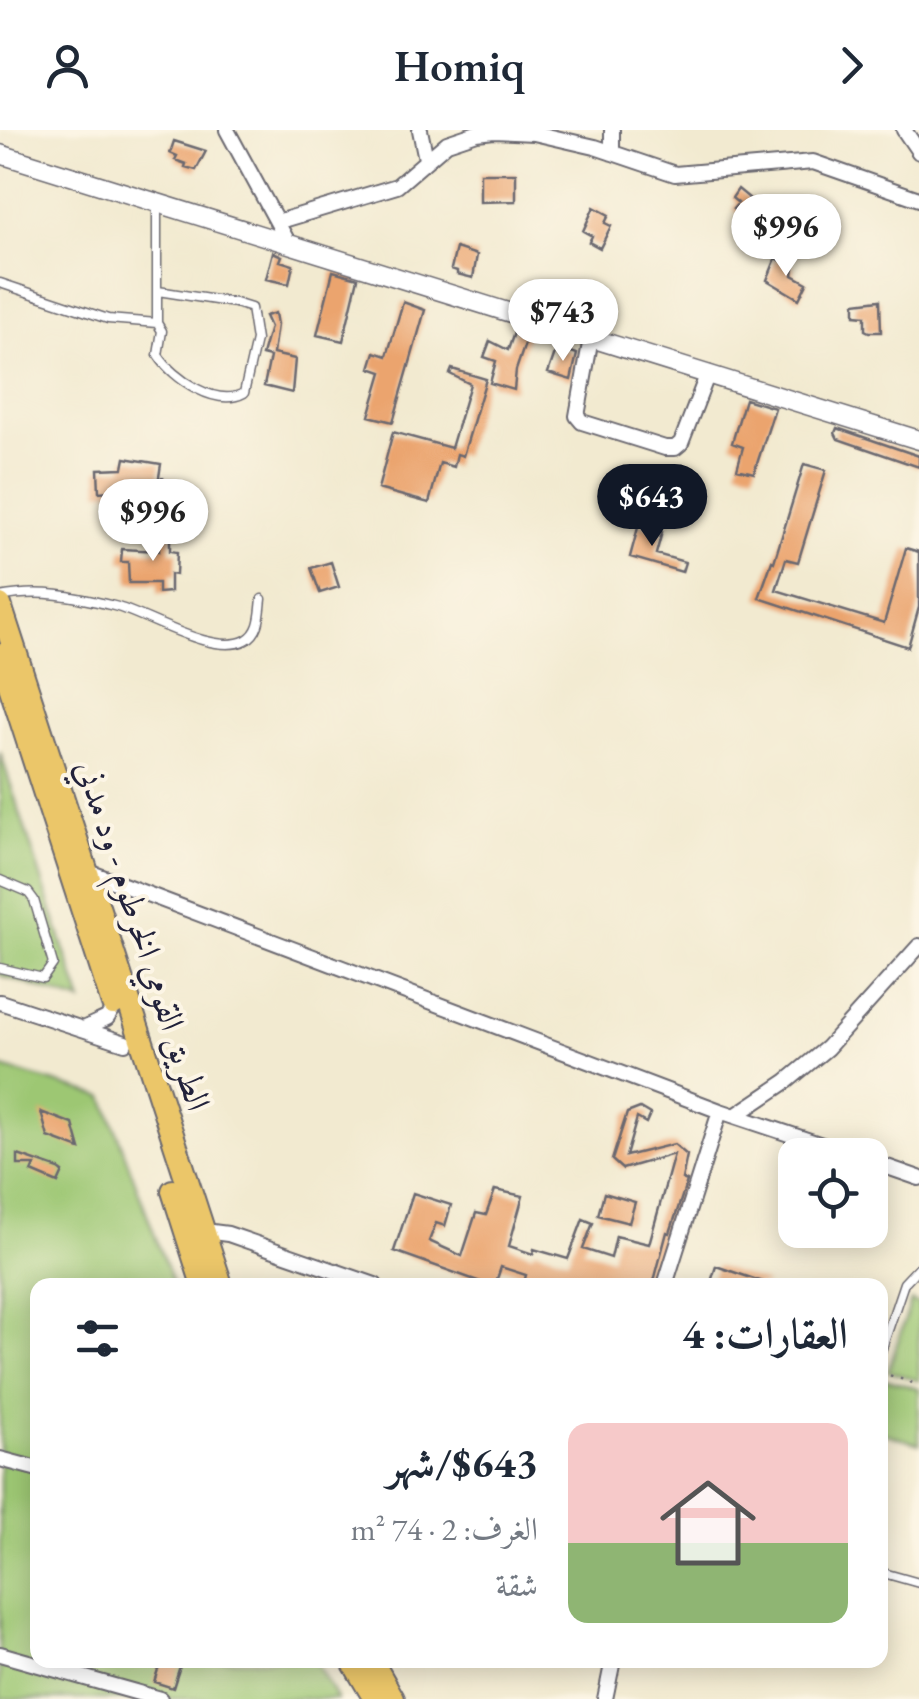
<!DOCTYPE html>
<html lang="ar">
<meta charset="utf-8">
<style>
body{margin:0;font-family:"EB Garamond",Amiri,serif;background:#f2f2f3;color:#1f2937;direction:rtl;height:100vh;display:flex;flex-direction:column;font-size:38px;white-space:nowrap}
*{box-sizing:border-box;margin:0}
p{font-size:32px;color:#747a83}
.icon{flex:none;width:55px;height:55px;fill:none;stroke:currentColor;stroke-width:2;stroke-linecap:round;stroke-linejoin:round}
.map{position:relative;flex:1;overflow:hidden;direction:ltr}
.panel{position:absolute;left:30px;top:1148px;width:858px;height:390px;display:flex;flex-direction:column;background:#fff;border-radius:20px;box-shadow:0 5px 25px #0003;direction:rtl}
.panel>*{flex:none}
.controls{position:absolute;left:778px;top:1008px;display:grid;gap:20px}
.controls a{display:grid;place-items:center;width:110px;height:110px;border-radius:20px;background:#fff;box-shadow:0 5px 25px #0003;font-size:50px}
.price{position:absolute;translate:-50% -85px;padding:0 22px;border-radius:35px;background:#fff;color:#222;font-size:32px;line-height:65px;filter:drop-shadow(0 2px 5px #0008)}
.price::after{content:'';position:absolute;left:50%;top:60px;width:30px;height:22px;margin-left:-15px;background:inherit;clip-path:polygon(0 0,100% 0,50% 100%)}
.price.current{background:#111827;color:#fff}
ul{padding:0;list-style:none}
li{display:flex;align-items:center;gap:30px;height:250px;padding:0 40px}
li+li{border-top:2px solid #e0e1e3}
li span{display:grid;place-items:center;flex:none;width:280px;height:200px;border-radius:20px;color:#555}
li>.icon{margin-inline-start:auto}
span .icon{width:120px;height:120px;fill:#fffc;stroke-width:1}
li b{font-size:42px}
h2{display:flex;justify-content:space-between;align-items:center;height:120px;padding:0 40px;font-size:42px}
header{display:flex;justify-content:space-between;align-items:center;height:130px;padding:0 40px;background:#fff;font-size:45px;font-weight:600}
.map>svg:first-child{display:block}
.green{fill:#9dc773;stroke:#607457;stroke-width:2.5}
.building{fill:#eba46e}
.lines{fill:none;stroke-linecap:round;stroke-linejoin:round}
.service-casing{stroke:#6b686f;stroke-width:11}
.minor-casing{stroke:#6b686f;stroke-width:18}
.tertiary-casing{stroke:#6b686f;stroke-width:21}
.trunk-casing{stroke:#6b686f;stroke-width:26}
.path{stroke:#6b686f;stroke-width:2.5;stroke-dasharray:2.5 8;stroke-linecap:butt}
.service{stroke:#fff;stroke-width:8}
.minor{stroke:#fff;stroke-width:14}
.tertiary{stroke:#fff;stroke-width:18}
.trunk{stroke:#ebc669;stroke-width:22}
.labels{text-anchor:middle;dominant-baseline:central;stroke-width:8;stroke-linejoin:round;paint-order:stroke}
.street-label{font-size:35px;fill:#22223b;stroke:#fcf5e5}
</style>
<header><svg class="icon" aria-label="forward" viewBox="0 0 24 24"><path d="M9 5l7 7-7 7"/></svg>Homiq<svg class="icon" aria-label="person" viewBox="0 0 24 24"><circle cx="12" cy="8" r="4"/><path d="M4 21q1-7 8-7t8 7"/></svg></header>
<div class="map">
<svg width="919" height="1569" viewBox="0 0 919 1569">
<rect width="100%" height="100%" fill="#fcf5e5"/>
<filter id="ink" filterUnits="userSpaceOnUse"><feTurbulence type="fractalNoise" baseFrequency=".01" numOctaves="2"/><feDisplacementMap in="SourceGraphic" scale="20" xChannelSelector="R" yChannelSelector="G"/><feConvolveMatrix kernelMatrix="1 2 1 2 8 2 1 2 1" color-interpolation-filters="sRGB"/></filter>
<filter id="wash" filterUnits="userSpaceOnUse"><feTurbulence type="fractalNoise" baseFrequency=".0048" numOctaves="4" result="noise"/><feDisplacementMap in="SourceGraphic" scale="40" xChannelSelector="R" yChannelSelector="G"/><feGaussianBlur stdDeviation="2.25" result="paint"/><feColorMatrix in="noise" values="0 0 0 0 0 0 0 0 0 0 0 0 0 0 0 0 0 1.4 0 .05"/><feComposite in="paint" operator="in"/></filter>
<g filter="url(#wash)">
<rect width="100%" height="100%" fill="#f2ead0"/>
<path class="green" d="M0 622 82 872 0 845Z
M0 937 104 967 173 1155H38V1530H314L337 1569H0Z
M911 1171 919 1174V1251L888 1241Z
M885 1249 919 1259V1314L880 1302V1266Z"/>
<g id="blocks">
<path class="building" d="M174 11 206 21 196 40 185 37 186 34 175 30 177 26 170 23Z
M480 43H516V71L480 72Z
M738 59 749 68V72L756 77 753 80 761 86 751 100 743 94 747 89 733 79 738 73 732 68Z
M594 77 609 85 605 93 611 96 600 118 589 112 592 106 583 101Z
M456 118 477 125 473 148 457 144V141L451 139Z
M273 122 282 126 280 131 293 135 289 154 266 149Z
M776 128 794 137 793 145 807 153 799 169 767 150Z
M333 141 358 148 343 211 317 205Z
M880 170 881 202H869L865 200V186L855 185V173Z
M403 172 425 180 393 292 369 286 382 242 370 238 375 222 387 226Z
M275 183 277 195 273 224 295 229 292 263 264 256 270 227 262 225 270 197 265 186Z
M515 200 528 205 516 240 514 260 490 253 496 231 484 227 490 211 508 220Z
M557 217 577 224 571 250 548 243Z
M452 239 486 249 463 326 457 324 454 337 440 333 429 373 378 359 393 302 451 318 470 254 450 244Z
M745 269 775 278 754 343 737 339 743 317 732 313Z
M837 298 919 326V337L838 309 835 303Z
M125 328 161 334 159 347 163 348 158 372 110 361 99 362 98 339 123 338Z
M804 334 826 340 798 432 786 429 776 460 884 493 906 418 919 422V477L908 517 759 468 772 431 774 432Z
M639 394 662 402 656 424 685 432 682 442 630 427Z
M158 400H170V421L177 422 176 445 170 444V462L158 463V453H129L128 432H121L122 419 159 421Z
M331 432 339 457 320 463 311 438Z
M640 978 650 984 646 993 637 988 626 1026 674 1014 687 1025 682 1049 687 1051 670 1103 667 1102 653 1155H542L525 1149 526 1145 501 1137 495 1155H489L394 1121 413 1063 451 1075 445 1096 436 1093 429 1111 462 1126 476 1083 486 1085 495 1060 523 1066 509 1116 533 1124 534 1119 568 1129 583 1089 593 1093 583 1119 611 1128 616 1106 649 1114 674 1024 622 1039 612 1030 627 983Z
M41 982 73 994 80 1019 48 1007Z
M18 1025 59 1039 63 1042 58 1053 32 1042 35 1035H18Z
M604 1063 635 1072 629 1093 598 1085Z
M716 1136 766 1153 765 1155H710Z
M161 1530H182L173 1558 154 1552Z"/>
</g>
</g>
<g filter="url(#ink)">
<use href="#blocks" fill-opacity="0" stroke="#6b686f" stroke-width="2.5"/>
<g class="lines">
<g class="service-casing">
<path id="service" d="M0 153 108 189 157 193V76
M157 193 162 201 158 225C173 249 217 278 244 263L256 210 251 178 235 173 158 161
M0 467C40 459 74 466 114 476 147 484 213 527 246 510 261 502 260 484 262 469
M0 750 28 762 34 770 53 834 43 848 0 838
M880 1224 904 1153 919 1137
M880 1442 919 1453"/>
</g>
<g class="minor-casing">
<path id="minor" d="M227 0 289 114
M420 0 426 29
M904 0 919 22
M612 23V0
M277 92 397 56 447 13 477 3 494 1 534 3 595 17 675 44 813 32 919 69
M591 208 577 286 582 292 665 318H675L681 313 708 243
M89 742 720 981 852 1025
M0 872 125 913
M83 899 107 888 114 877
M735 986 787 951 827 918 919 816
M870 1031 919 1048
M197 1100 228 1104 375 1155
M665 1155 720 981
M0 1329 38 1339
M0 1524 160 1569
M605 1569 613 1530"/>
</g>
<g class="tertiary-casing">
<path id="tertiary" d="M0 24 919 310"/>
</g>
<g class="trunk-casing">
<path id="trunk" d="M0 475 221 1155
M0 525 113 874
M173 1061 203 1155
M352 1530 375 1569
M371 1530 393 1569"/>
</g>
<path class="path" d="M880 1242 919 1255"/>
<use href="#service" class="service"/>
<use href="#minor" class="minor"/>
<use href="#tertiary" class="tertiary"/>
<use href="#trunk" class="trunk"/>
</g>
</g>
<g class="labels">
<g class="street-label">
<text transform="translate(144 805) rotate(72)">الطريق القومي الخرطوم - ود مدني</text>
</g>
</g>
</svg>
<div class="controls">
<a><svg class="icon" aria-label="locate" viewBox="0 0 24 24"><circle cx="12" cy="12" r="6"/><path d="M12 2v4M12 18v4M2 12h4M18 12h4"/></svg></a>
</div>
<b class="price" style="left:786px;top:149px">$996</b>
<b class="price" style="left:563px;top:234px">$743</b>
<b class="price current" style="left:652px;top:419px">$643</b>
<b class="price" style="left:153px;top:434px">$996</b>
<section class="panel">
<h2>العقارات: 4<svg class="icon" aria-label="filters" viewBox="0 0 24 24"><path d="M4 7h16M4 17h16"/><circle cx="9" cy="7" r="2"/><circle cx="15" cy="17" r="2"/></svg></h2>
<ul>
<li><span style="background:linear-gradient(#f6c9c9 60%,#8fb573 0)"><svg class="icon" aria-label="home" viewBox="0 0 24 24"><path d="M3 11l9-7 9 7M6 9v11h12V9"/></svg></span><div><b>$643/شهر</b><p>الغرف: 2 · 74 m²</p><p>شقة</p></div></li>
</ul>
</section>
</div>
